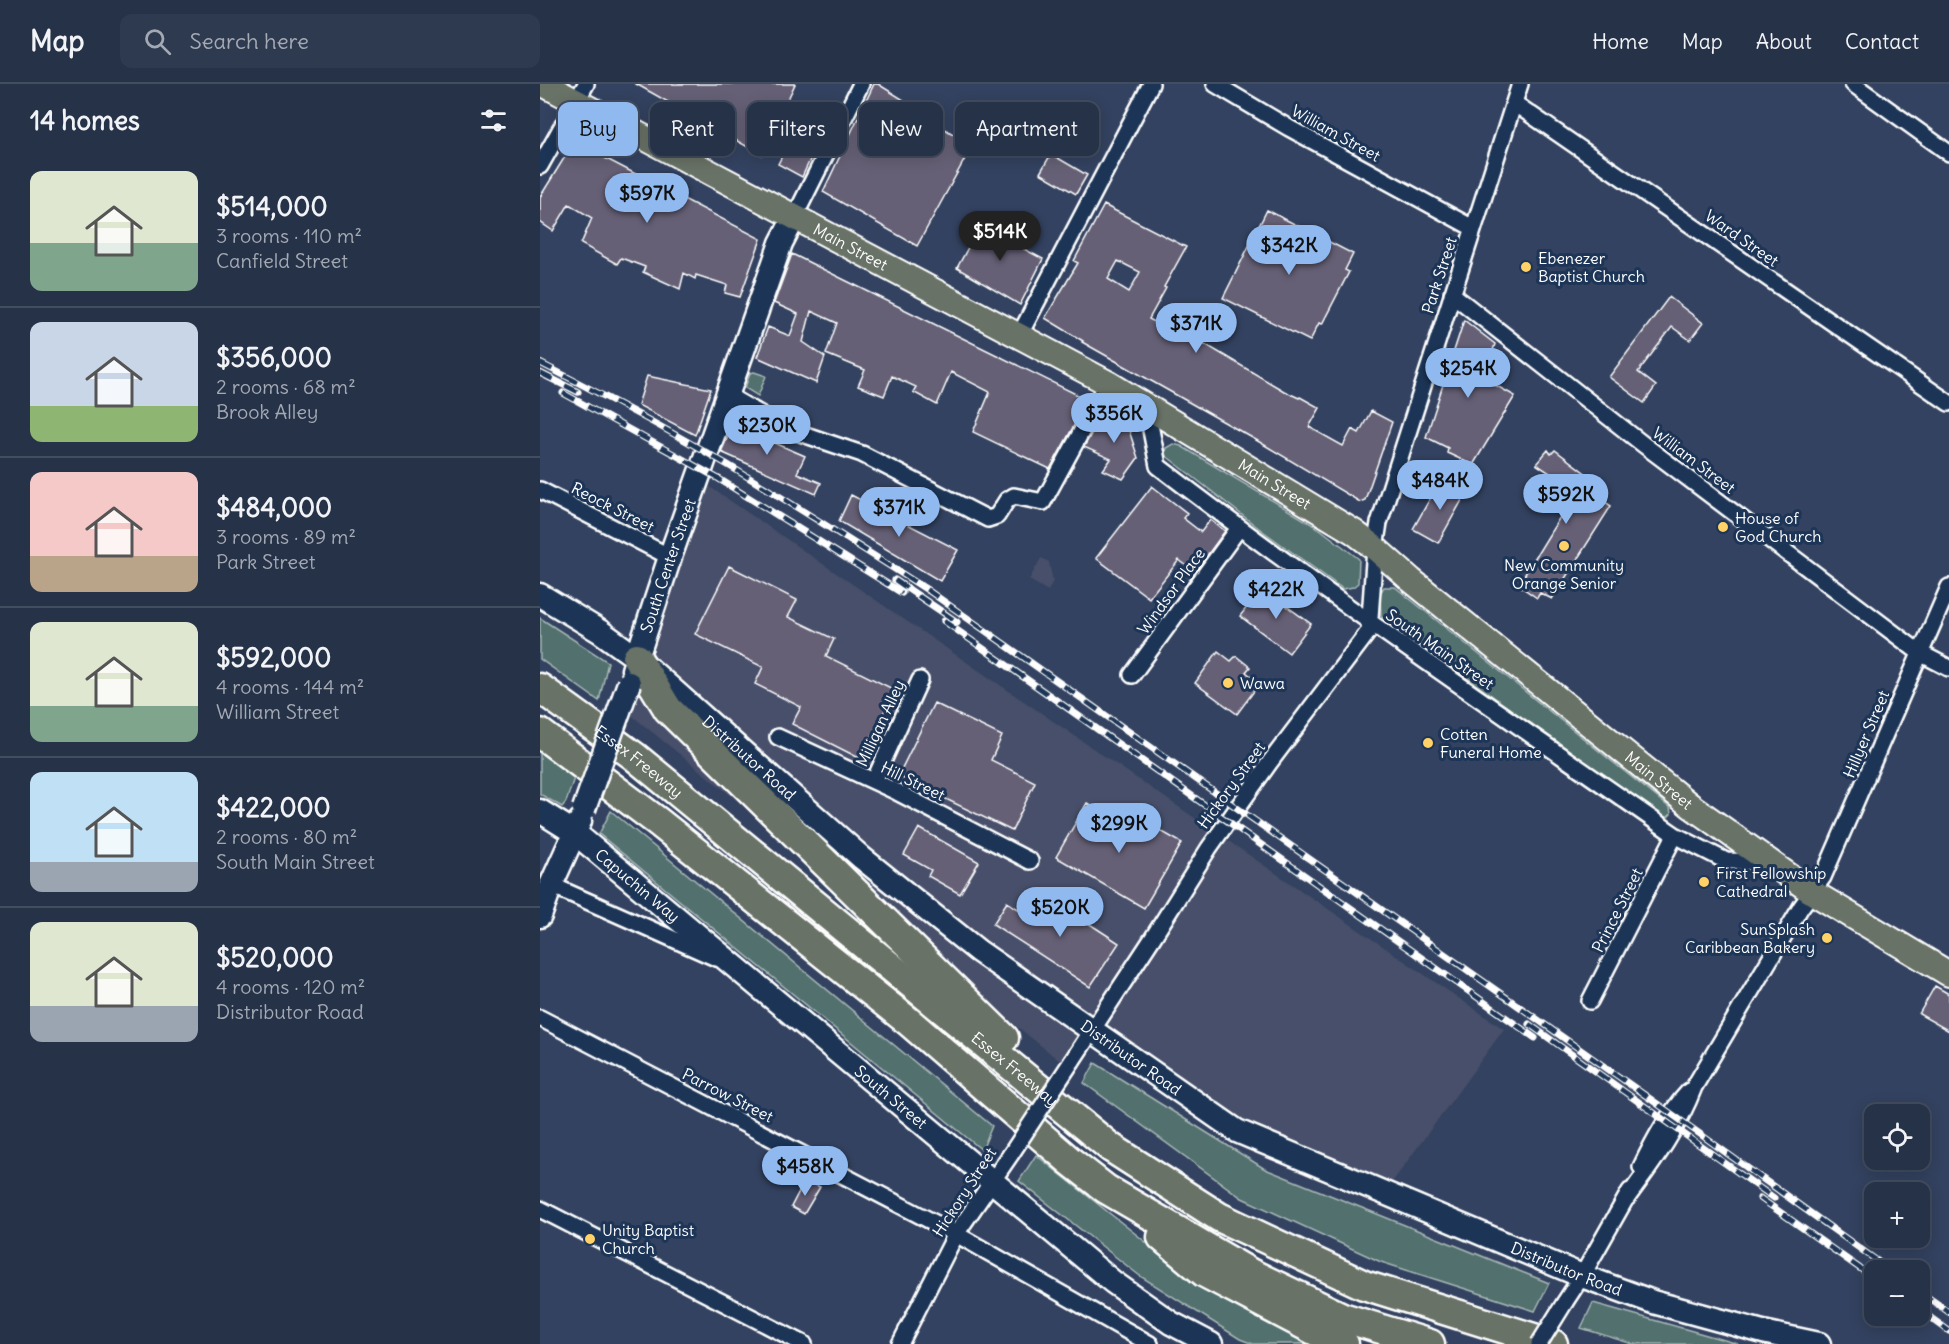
<!DOCTYPE html>
<meta charset="utf-8">
<style>
body{margin:0;font-family:Delius,sans-serif;background:#2e3a4f;color:#f1f3f6;height:100vh;display:flex;flex-direction:column;font-size:22px;white-space:nowrap}
*{box-sizing:border-box;margin:0}
p{font-size:20px;color:#a4aab4}
.icon{flex:none;width:33px;height:33px;fill:none;stroke:currentColor;stroke-width:2;stroke-linecap:round;stroke-linejoin:round}
.map{position:relative;flex:1;overflow:hidden}
.sheet{display:flex;flex-direction:column;background:#263248;width:540px}
.sheet>*{flex:none}
.guide{position:absolute;left:18px;top:18px;width:570px;height:54px;display:flex;gap:12px}
.fabs{position:absolute;left:1324px;top:1020px;display:grid;gap:12px}
.fabs a{display:grid;place-items:center;width:66px;height:66px;border-radius:12px;background:#263248;box-shadow:0 3px 15px #0003,0 0 0 2px #424d60;font-size:30px}
.price{position:absolute;translate:-50% -51px;padding:0 14px;border-radius:21px;background:#90b9f0;color:#111;font-size:20px;line-height:39px;filter:drop-shadow(0 2px 3px #0008)}
.price::after{content:'';position:absolute;left:50%;top:36px;width:18px;height:14px;margin-left:-9px;background:inherit;clip-path:polygon(0 0,100% 0,50% 100%)}
.price.selected{background:#222;color:#fff}
ul{padding:0;list-style:none}
li{display:flex;align-items:center;gap:18px;height:150px;padding:0 30px}
li+li{border-top:2px solid #424d60}
li span{display:grid;place-items:center;flex:none;width:168px;height:120px;border-radius:12px;color:#555}
li>.icon{margin-inline-start:auto}
span .icon{width:72px;height:72px;fill:#fffc;stroke-width:1}
li b{font-size:26px}
h2{display:flex;justify-content:space-between;align-items:center;height:72px;padding:0 30px;font-size:26px}
.pill{padding:0 21px;border-radius:12px;background:#263248;box-shadow:0 3px 15px #0003,0 0 0 2px #424d60;font-size:21px;line-height:54px}
.pill.selected{background:#90b9f0;color:#111}
header{display:flex;align-items:center;gap:36px;box-sizing:border-box;height:84px;padding:0 30px;background:#263248;border-bottom:2px solid #424d60}
header strong{font-size:28px}
nav{display:flex;gap:33px;margin-inline-start:auto;font-size:21px}
.search{width:420px;height:54px;background:#2e3a4f;display:flex;align-items:center;gap:15px;box-sizing:border-box;padding:0 21px;border-radius:12px;color:#a4aab4;font-size:22px}
main{display:flex;flex:1;min-height:0}
.map>svg:first-child{display:block}
.built{fill:#464f6a}
.green{fill:#51706e;stroke:#a8b8b6;stroke-width:1.5}
.building{fill:#666176;stroke:#fff;stroke-width:1.5;fill-rule:evenodd}
.lines{fill:none;stroke-linecap:round;stroke-linejoin:round}
.minor-casing{stroke:#fff;stroke-width:20}
.secondary-casing{stroke:#fff;stroke-width:27}
.primary-casing{stroke:#fff;stroke-width:28}
.motorway-casing{stroke:#fff;stroke-width:33}
.minor{stroke:#1d3557;stroke-width:15}
.secondary{stroke:#1d3557;stroke-width:22}
.primary{stroke:#697266;stroke-width:24}
.motorway{stroke:#697266;stroke-width:28}
.rail-casing{stroke:#fff;stroke-width:7}
.rail{stroke:#1d3557;stroke-width:4.5;stroke-dasharray:14;stroke-linecap:butt}
.minor-bridge-casing{stroke:#fff;stroke-width:20;stroke-linecap:butt}
.secondary-bridge-casing{stroke:#fff;stroke-width:27;stroke-linecap:butt}
.minor-bridge{stroke:#1d3557;stroke-width:15}
.secondary-bridge{stroke:#1d3557;stroke-width:22}
.poi-dot{fill:#ffd166;stroke:#1d3557;stroke-width:2}
.labels{text-anchor:middle;dominant-baseline:central;stroke-width:6;stroke-linejoin:round;paint-order:stroke}
.street-label{font-size:16px;fill:#fff;stroke:#1d3557}
.poi-label{font-size:16px;fill:#fff;stroke:#1d3557;text-anchor:start}
</style>
<header>
<strong>Map</strong>
<div class="search"><svg class="icon" aria-label="search" viewBox="0 0 24 24"><circle cx="10" cy="10" r="6"/><path d="M15 15l6 6"/></svg>Search here</div>
<nav><a>Home</a><a>Map</a><a>About</a><a>Contact</a></nav>
</header>
<main>
<section class="sheet">
<h2>14 homes<svg class="icon" aria-label="filters" viewBox="0 0 24 24"><path d="M4 7h16M4 17h16"/><circle cx="9" cy="7" r="2"/><circle cx="15" cy="17" r="2"/></svg></h2>
<ul>
<li><span style="background:linear-gradient(#dfe7d0 60%,#7fa58c 0)"><svg class="icon" aria-label="home" viewBox="0 0 24 24"><path d="M3 11l9-7 9 7M6 9v11h12V9"/></svg></span><div><b>$514,000</b><p>3 rooms · 110 m²</p><p>Canfield Street</p></div></li>
<li><span style="background:linear-gradient(#c9d6e8 70%,#8fb573 0)"><svg class="icon" aria-label="home" viewBox="0 0 24 24"><path d="M3 11l9-7 9 7M6 9v11h12V9"/></svg></span><div><b>$356,000</b><p>2 rooms · 68 m²</p><p>Brook Alley</p></div></li>
<li><span style="background:linear-gradient(#f6c9c9 70%,#b9a48a 0)"><svg class="icon" aria-label="home" viewBox="0 0 24 24"><path d="M3 11l9-7 9 7M6 9v11h12V9"/></svg></span><div><b>$484,000</b><p>3 rooms · 89 m²</p><p>Park Street</p></div></li>
<li><span style="background:linear-gradient(#dfe7d0 70%,#7fa58c 0)"><svg class="icon" aria-label="home" viewBox="0 0 24 24"><path d="M3 11l9-7 9 7M6 9v11h12V9"/></svg></span><div><b>$592,000</b><p>4 rooms · 144 m²</p><p>William Street</p></div></li>
<li><span style="background:linear-gradient(#bfe0f5 75%,#9aa5b1 0)"><svg class="icon" aria-label="home" viewBox="0 0 24 24"><path d="M3 11l9-7 9 7M6 9v11h12V9"/></svg></span><div><b>$422,000</b><p>2 rooms · 80 m²</p><p>South Main Street</p></div></li>
<li><span style="background:linear-gradient(#dfe7d0 70%,#9aa5b1 0)"><svg class="icon" aria-label="home" viewBox="0 0 24 24"><path d="M3 11l9-7 9 7M6 9v11h12V9"/></svg></span><div><b>$520,000</b><p>4 rooms · 120 m²</p><p>Distributor Road</p></div></li>
</ul>
</section>
<div class="map">
<svg width="1409" height="1260" viewBox="0 0 1409 1260">
<rect width="100%" height="100%" fill="#334260"/>
<filter id="ink" filterUnits="userSpaceOnUse"><feTurbulence type="fractalNoise" baseFrequency=".0167" numOctaves="2"/><feDisplacementMap in="SourceGraphic" scale="12" xChannelSelector="R" yChannelSelector="G"/><feConvolveMatrix kernelMatrix="1 2 1 2 8 2 1 2 1" color-interpolation-filters="sRGB"/></filter>
<g filter="url(#ink)">
<path class="built" d="M157 394 964 945 837 1119 705 1066 551 960 531 986 81 623Z
M501 474 509 478 513 497 508 507 489 496Z"/>
<path class="green" d="M214 288 226 292 218 312 205 304 210 289Z
M633 360 641 362 780 445 819 475 818 499 813 503 803 505 720 445 625 371 626 364Z
M844 503H855L1130 724 1131 730 1127 734H1122L841 532 840 510Z
M0 534 68 578 59 617 0 575Z
M0 667 35 691 26 718 22 723 0 710Z
M71 727 452 1042 442 1066 59 750Z
M555 979 725 1085 1009 1199 995 1227 841 1178 702 1114 544 999Z
M496 1071 665 1205 783 1260H713L700 1255 600 1192 479 1097Z
M1053 1219 1195 1259 1198 1260H1093L1041 1244Z"/>
<path class="building" d="M96 0H255L222 71Z
M334 0H338L367 18 348 50 371 66 376 56 389 61 402 43 432 62 377 162 283 108Z
M272 14 293 26 262 93 238 80Z
M34 58 221 155 200 213 185 209 187 201 156 191 155 195 144 189 140 205 103 188 105 183 81 174 77 180 41 160 52 134 29 120 13 147 0 138V113Z
M511 70 547 91 536 110 500 89Z
M564 121 646 163 624 203 626 204 609 235 638 251 650 229 668 239 658 256 744 307 759 314 760 313 780 324 769 343 803 362 812 345 819 349 831 327 852 338 825 416 820 418 716 356 542 258 543 257 505 234 538 179 534 177ZM578 177 600 188 589 208 568 195Z
M727 126 813 170 805 186 809 188 782 240 779 239 770 257 683 214Z
M445 132 470 147 467 156 503 175 480 221 417 184Z
M252 170 548 316 510 385 433 348 450 308 411 288 397 321 373 308 376 303 352 292 344 312 318 302 325 286 286 270 297 239 271 227 263 258 285 273 276 299 217 273 228 243 250 252 258 230 234 219Z
M1129 213 1163 239 1150 256 1132 243 1098 288 1116 302 1104 319 1069 293Z
M924 236 955 260 944 295 975 312 933 381 907 369 908 364 886 353Z
M107 292 171 305 155 351 98 321Z
M564 327 586 337 598 374 583 395 563 386 571 375 544 363Z
M196 335 216 344 214 350 265 372 257 389 281 399 276 410 181 368Z
M1008 366 1011 370 1015 366 1065 404 1058 413 1071 422 1012 515 1000 509 997 514 980 502 984 496 982 495 1028 420 1005 404 1014 394 1013 391 996 380Z
M901 395 926 409 898 459 873 445Z
M612 402 647 429 643 434 661 448 670 436 685 447 655 488 639 476 609 514 556 474Z
M311 411 418 466 400 497 299 437Z
M189 482 257 516 248 533 294 555 286 572 355 606 321 675 252 640 261 623 215 600 223 583 155 550Z
M722 504 771 540 749 569 700 532Z
M678 567 691 577 696 572 710 583 706 588 720 599 697 630 655 599Z
M394 619 462 652 451 676 495 698 472 747 358 692Z
M547 719 592 745 598 734 642 759 604 824 516 773Z
M379 744 439 778 420 810 388 792 391 786 364 771Z
M502 809 579 859 550 903 453 840 467 818 488 831Z
M1395 902 1409 910V947L1379 930Z
M265 1096 280 1103 264 1130 251 1123Z"/>
<g class="lines">
<g class="minor-casing">
<path id="minor" d="M675 0 749 44 933 144
M1313 0 1409 69
M974 19 1409 319
M0 82 46 0
M255 132 321 0
M912 210 1104 361 1380 569 1409 584
M479 252 611 0
M187 311 245 344 322 370 448 435 457 432 467 416 474 412 503 418 568 299
M606 320 618 382C786 511 962 630 1135 751L1186 777 1228 778
M0 406 130 473
M592 591 699 444
M238 653 357 708 490 777
M334 697 380 596
M11 801 176 874
M1050 917 1135 751
M0 934 416 1150 610 1260
M532 977 612 855 669 764 730 678 829 547 835 464 839 439 980 0
M1101 1083C1115 1054 1128 1030 1149 1007
M1087 1114C1114 1077 1137 1047 1154 1003L1261 823 1283 793 1409 503
M0 1125 264 1260
M1025 1218 1042 1192 1090 1107
M360 1260 416 1150 471 1070"/>
</g>
<g class="secondary-casing">
<g id="secondary">
<path id="s1" d="M0 511 61 548 97 574 322 774 438 867 697 1047 1042 1192 1113 1218 1223 1248 1279 1260"/>
<path id="s2" d="M93 586 130 473 241 159 255 132"/>
<path id="s3" d="M0 727 35 749 573 1198 631 1239 671 1260"/>
<path d="M0 832 11 801 40 737"/>
</g>
</g>
<g class="primary-casing">
<g id="primary">
<path id="s4" d="M3 0 568 299 814 448 835 464 871 496 1151 722 1272 808 1409 890"/>
</g>
</g>
<g class="motorway-casing">
<g id="motorway">
<path d="M97 574 128 625 464 954"/>
<path id="s5" d="M0 604 94 672 570 1063 679 1133 824 1201 1013 1260"/>
<path d="M0 649 117 737 368 937 530 1077 566 1105 712 1190 802 1233 890 1260"/>
<path d="M622 1153 665 1189 791 1255 804 1260"/>
</g>
</g>
<use href="#minor" class="minor"/>
<use href="#secondary" class="secondary"/>
<use href="#primary" class="primary"/>
<use href="#motorway" class="motorway"/>
<g class="rail-casing">
<path id="rail" d="M0 279C63 311 127 345 188 381 256 422 322 464 389 507L1153 1045 1350 1186
M0 289 38 308
M23 309 179 395 362 509
M355 496 417 538
M404 537 995 954
M989 940 1234 1114
M1220 1114 1335 1195
M1380 1208 1409 1228
M1380 1226 1409 1247"/>
</g>
<use href="#rail" class="rail"/>
<g class="minor-bridge-casing">
<path id="minor-bridge" d="M471 1070 532 977
M999 1260 1025 1218"/>
</g>
<g class="secondary-bridge-casing">
<path id="secondary-bridge" d="M44 725 89 599"/>
</g>
<use href="#minor-bridge" class="minor-bridge"/>
<use href="#secondary-bridge" class="secondary-bridge"/>
</g>
</g>
<g class="poi-dot">
<circle cx="986" cy="183" r="6"/>
<circle cx="1183" cy="443" r="6"/>
<circle cx="1024" cy="462" r="6"/>
<circle cx="688" cy="599" r="6"/>
<circle cx="888" cy="659" r="6"/>
<circle cx="1164" cy="798" r="6"/>
<circle cx="1287" cy="854" r="6"/>
<circle cx="50" cy="1155" r="6"/>
</g>
<g class="labels">
<g class="street-label">
<text transform="translate(796 49) rotate(29)">William Street</text>
<text transform="translate(1202 154) rotate(35)">Ward Street</text>
<text stroke="none"><textPath href="#s4" startOffset="348">Main Street</textPath></text>
<text transform="translate(899 191) rotate(-72)">Park Street</text>
<text transform="translate(1154 376) rotate(37)">William Street</text>
<text stroke="none"><textPath href="#s4" startOffset="834">Main Street</textPath></text>
<text transform="translate(73 423) rotate(27)">Reock Street</text>
<text stroke="none"><textPath href="#s2" startOffset="110">South Center Street</textPath></text>
<text transform="translate(631 507) rotate(-54)">Windsor Place</text>
<text transform="translate(900 565) rotate(35)">South Main Street</text>
<text transform="translate(340 639) rotate(-65)">Milligan Alley</text>
<text transform="translate(1326 650) rotate(-67)">Hillyer Street</text>
<text stroke="none"><textPath href="#s1" startOffset="266">Distributor Road</textPath></text>
<text stroke="none"><textPath href="#s5" startOffset="123">Essex Freeway</textPath></text>
<text stroke="none"><textPath href="#s4" startOffset="1320">Main Street</textPath></text>
<text transform="translate(373 697) rotate(26)">Hill Street</text>
<text transform="translate(691 701) rotate(-54)">Hickory Street</text>
<text stroke="none"><textPath href="#s3" startOffset="123">Capuchin Way</textPath></text>
<text transform="translate(1077 826) rotate(-63)">Prince Street</text>
<text stroke="none"><textPath href="#s1" startOffset="752">Distributor Road</textPath></text>
<text stroke="none"><textPath href="#s5" startOffset="609">Essex Freeway</textPath></text>
<text transform="translate(188 1011) rotate(27)">Parrow Street</text>
<text stroke="none"><textPath href="#s3" startOffset="453">South Street</textPath></text>
<text transform="translate(424 1108) rotate(-57)">Hickory Street</text>
<text stroke="none"><textPath href="#s1" startOffset="1238">Distributor Road</textPath></text>
</g>
<g class="poi-label">
<text x="998" y="174">Ebenezer<tspan x="998" dy="18">Baptist Church</tspan></text>
<text x="1195" y="434">House of<tspan x="1195" dy="18">God Church</tspan></text>
<text x="1024" y="481" text-anchor="middle">New Community<tspan x="1024" dy="18">Orange Senior</tspan></text>
<text x="700" y="599">Wawa</text>
<text x="900" y="650">Cotten<tspan x="900" dy="18">Funeral Home</tspan></text>
<text x="1176" y="789">First Fellowship<tspan x="1176" dy="18">Cathedral</tspan></text>
<text x="1275" y="845" text-anchor="end">SunSplash<tspan x="1275" dy="18">Caribbean Bakery</tspan></text>
<text x="62" y="1146">Unity Baptist<tspan x="62" dy="18">Church</tspan></text>
</g>
</g>
</svg>
<div class="fabs">
<a><svg class="icon" aria-label="locate" viewBox="0 0 24 24"><circle cx="12" cy="12" r="6"/><path d="M12 2v4M12 18v4M2 12h4M18 12h4"/></svg></a>
<a>+</a>
<a>−</a>
</div>
<b class="price" style="left:107px;top:140px">$597K</b>
<b class="price selected" style="left:460px;top:178px">$514K</b>
<b class="price" style="left:749px;top:192px">$342K</b>
<b class="price" style="left:656px;top:270px">$371K</b>
<b class="price" style="left:928px;top:315px">$254K</b>
<b class="price" style="left:574px;top:360px">$356K</b>
<b class="price" style="left:227px;top:372px">$230K</b>
<b class="price" style="left:900px;top:427px">$484K</b>
<b class="price" style="left:1026px;top:441px">$592K</b>
<b class="price" style="left:359px;top:454px">$371K</b>
<b class="price" style="left:736px;top:536px">$422K</b>
<b class="price" style="left:579px;top:770px">$299K</b>
<b class="price" style="left:520px;top:854px">$520K</b>
<b class="price" style="left:265px;top:1113px">$458K</b>
<div class="guide">
<a class="pill selected">Buy</a>
<a class="pill">Rent</a>
<a class="pill">Filters</a>
<a class="pill">New</a>
<a class="pill">Apartment</a>
</div>
</div>
</main>
